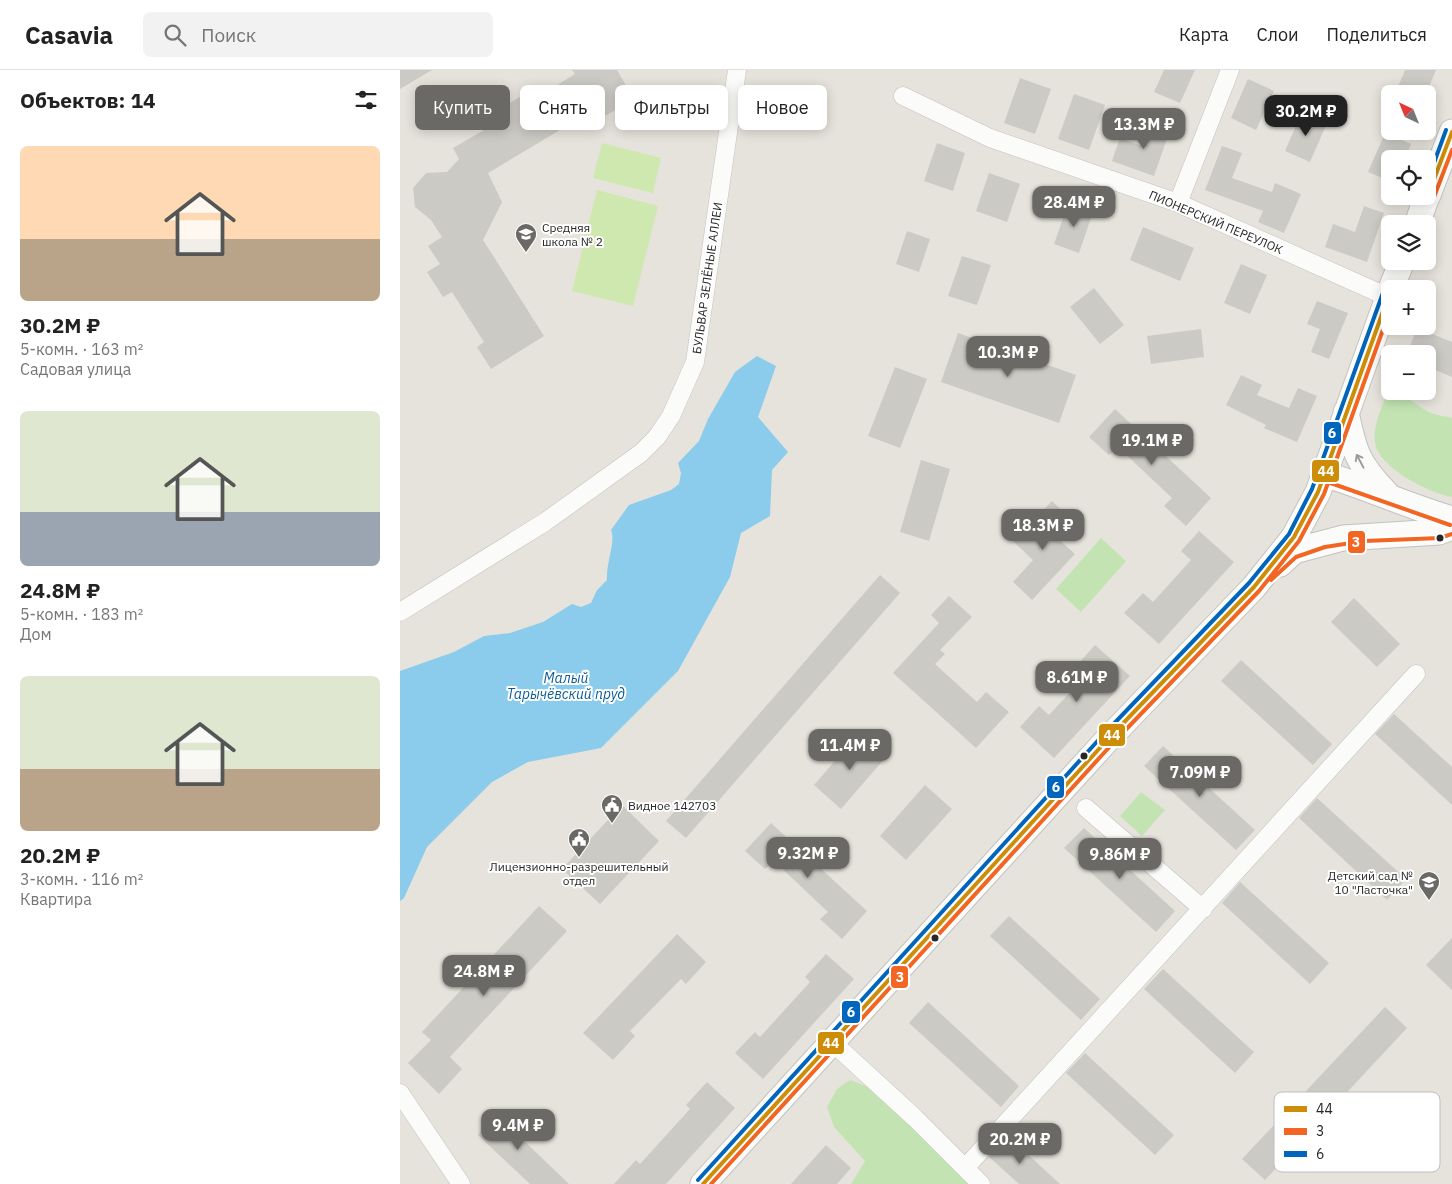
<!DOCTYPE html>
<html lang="ru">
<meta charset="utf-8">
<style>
body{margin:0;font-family:"IBM Plex Sans",sans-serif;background:#f2f2f2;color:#222;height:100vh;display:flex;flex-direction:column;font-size:19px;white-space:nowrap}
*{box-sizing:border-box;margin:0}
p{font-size:16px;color:#767676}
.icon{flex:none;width:28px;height:28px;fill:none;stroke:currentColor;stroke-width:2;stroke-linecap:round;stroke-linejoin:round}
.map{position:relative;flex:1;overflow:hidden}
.details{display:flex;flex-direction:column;background:#fff;width:400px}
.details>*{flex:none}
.banner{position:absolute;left:15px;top:15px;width:475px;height:45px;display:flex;gap:10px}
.needle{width:32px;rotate:317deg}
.buttons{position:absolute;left:981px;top:15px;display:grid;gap:10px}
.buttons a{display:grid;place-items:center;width:55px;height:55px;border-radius:8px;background:#fff;box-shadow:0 2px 12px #0003;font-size:25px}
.price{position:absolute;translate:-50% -42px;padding:0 11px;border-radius:10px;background:#6a6966;color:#fff;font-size:16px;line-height:32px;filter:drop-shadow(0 1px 2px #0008)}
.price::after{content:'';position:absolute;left:50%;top:30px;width:15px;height:11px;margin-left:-8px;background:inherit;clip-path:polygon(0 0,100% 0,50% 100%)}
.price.current{background:#222;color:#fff}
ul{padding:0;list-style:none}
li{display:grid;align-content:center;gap:10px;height:265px;padding:0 20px}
li span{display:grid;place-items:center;height:155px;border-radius:8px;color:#555}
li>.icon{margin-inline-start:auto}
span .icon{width:90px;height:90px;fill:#fffc;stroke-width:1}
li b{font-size:21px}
h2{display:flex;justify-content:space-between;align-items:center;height:60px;padding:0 20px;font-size:21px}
.chip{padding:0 18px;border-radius:8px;background:#fff;box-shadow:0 2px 12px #0003;font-size:18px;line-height:45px}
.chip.current{background:#6a6966;color:#fff}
header{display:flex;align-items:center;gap:30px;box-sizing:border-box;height:70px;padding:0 25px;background:#fff;border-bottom:1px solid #e0e0e0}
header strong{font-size:24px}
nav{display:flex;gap:28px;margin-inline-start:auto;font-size:18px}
.search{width:350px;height:45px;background:#f2f2f2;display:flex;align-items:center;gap:12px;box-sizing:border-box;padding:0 18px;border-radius:8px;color:#767676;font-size:19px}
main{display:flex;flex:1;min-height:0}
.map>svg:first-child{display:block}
.green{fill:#c3e4b2}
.pitch{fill:#cee8af}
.water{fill:#8bcbec}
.building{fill:#cccac5}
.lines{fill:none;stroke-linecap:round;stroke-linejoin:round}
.street-casing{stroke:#c3c2c2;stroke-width:19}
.secondary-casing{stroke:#c3c2c2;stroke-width:27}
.street{stroke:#fbfbfa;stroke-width:18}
.secondary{stroke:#fbfbfa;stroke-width:25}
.bus-1-casing{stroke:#fff;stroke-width:8}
.bus-2-casing{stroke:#fff;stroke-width:8}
.bus-3-casing{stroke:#fff;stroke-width:8}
.bus-1{stroke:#cd8d08;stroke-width:4}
.bus-2{stroke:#f26522;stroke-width:4}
.bus-3{stroke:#0065bd;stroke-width:4}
.oneway{stroke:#9c9c9b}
.bus-dot{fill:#272727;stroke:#fff;stroke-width:2}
.labels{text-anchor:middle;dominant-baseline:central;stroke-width:4;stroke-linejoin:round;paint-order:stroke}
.street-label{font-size:12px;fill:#272727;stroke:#fff}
.poi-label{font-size:12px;fill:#272727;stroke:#fff;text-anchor:start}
.water-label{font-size:14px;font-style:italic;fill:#085b9a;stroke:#fff}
.key{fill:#fff;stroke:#bebebe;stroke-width:1}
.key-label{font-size:14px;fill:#272727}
.line-badge{stroke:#fff;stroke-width:2}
.badge-label{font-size:14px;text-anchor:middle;font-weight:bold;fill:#fff}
</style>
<header>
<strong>Casavia</strong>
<div class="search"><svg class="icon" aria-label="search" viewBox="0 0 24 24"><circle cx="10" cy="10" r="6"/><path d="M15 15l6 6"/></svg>Поиск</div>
<nav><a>Карта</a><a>Слои</a><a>Поделиться</a></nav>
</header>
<main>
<section class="details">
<h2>Объектов: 14<svg class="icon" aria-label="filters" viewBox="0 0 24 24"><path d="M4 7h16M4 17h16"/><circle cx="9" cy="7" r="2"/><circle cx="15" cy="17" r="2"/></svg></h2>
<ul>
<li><span style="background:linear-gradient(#ffd9b3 60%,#b9a48a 0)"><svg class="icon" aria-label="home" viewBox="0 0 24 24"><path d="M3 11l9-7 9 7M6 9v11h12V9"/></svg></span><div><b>30.2M ₽</b><p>5-комн. · 163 m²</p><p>Садовая улица</p></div></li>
<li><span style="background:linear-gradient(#dfe7d0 65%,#9aa5b1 0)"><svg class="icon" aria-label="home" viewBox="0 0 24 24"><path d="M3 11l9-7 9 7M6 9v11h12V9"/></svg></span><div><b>24.8M ₽</b><p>5-комн. · 183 m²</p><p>Дом</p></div></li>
<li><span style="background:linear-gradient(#dfe7d0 60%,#b9a48a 0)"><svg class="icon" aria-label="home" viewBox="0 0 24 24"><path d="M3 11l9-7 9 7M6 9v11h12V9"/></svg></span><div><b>20.2M ₽</b><p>3-комн. · 116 m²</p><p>Квартира</p></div></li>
</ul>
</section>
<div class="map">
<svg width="1052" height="1114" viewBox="0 0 1052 1114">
<rect width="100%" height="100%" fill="#e6e3dc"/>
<path class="green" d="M990 316V321C1005 321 1017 338 1032 343 1038 346 1046 346 1052 348V427C1029 423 979 398 975 373 972 354 984 333 990 316Z
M701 468 726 491 681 542 656 519Z
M741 722 765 740 742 766 720 746Z
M450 1010 466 1016 574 1114H451L465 1091 434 1057 427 1037 437 1019Z"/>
<path class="pitch" d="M202 73 261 88 253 123 193 108Z
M197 120 258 136 233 236 172 221Z"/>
<path class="water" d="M357 286 376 296 358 347 388 382 372 400 370 446 341 463 330 507 278 601 201 678 128 692 92 712 27 777 4 828 0 831V601L54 582 84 566 110 563 143 552 172 534 181 537 191 533 197 520 207 510C206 492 216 472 211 460L229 435 271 420 279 414 281 403 278 393 299 371 308 349 335 302Z"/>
<path class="building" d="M0 0H32L0 19Z
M172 0H217L234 29 203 47 197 38 88 103 102 132 83 170 144 266 91 299 77 277 84 272 52 222 43 227 27 202 40 194 28 176 42 167 31 150 15 137 13 118 26 103 47 102 59 89 53 78 96 53 91 44 123 25 128 33 175 4Z
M764 0H795L780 33 754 22Z
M1005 0H1036L1026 24H995Z
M620 8 651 19 635 64 604 53Z
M848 9 874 21 856 60 831 48Z
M674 24 705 35 689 80 658 69Z
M902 42 927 53 910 92 885 81Z
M751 50 771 57 754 106 712 91 720 68 742 76Z
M985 63 1011 74 1005 89H990V111L968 102Z
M537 73 565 83 553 121 524 111Z
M822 76 842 83 832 108 872 122 875 113 901 124 884 163 858 152 863 141 805 120Z
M589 103 620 114 607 152 576 141Z
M668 134 693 142 679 183 654 174Z
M964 136 984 143 967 192 925 177 933 154 955 162Z
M743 157 794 178 780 211 730 190Z
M507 161 530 169 519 202 496 194Z
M562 186 591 195 577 235 548 226Z
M841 194 867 205 850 244 824 233Z
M694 218 724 255 700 274 670 237Z
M917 231 948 243 929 289 911 282 920 259 907 254Z
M1017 258 1052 272V307L1028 297V284H1007Z
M801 259 804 287 751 294 747 266Z
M558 263 676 305 659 353 541 312Z
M495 297 527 309 500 378 468 366Z
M841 305 862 315 857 325 889 338 898 318 917 326 897 372 864 358 866 355 826 335Z
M715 339 811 428 786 456 764 436 772 428 718 377 709 385 689 367Z
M521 390 550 399 529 471 500 462Z
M652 431 670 448 654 465 675 484 632 530 613 512 633 490 614 472Z
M799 461 834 492 759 574 724 543 743 523 753 532 791 490 781 481Z
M480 505 500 523 286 768 266 751Z
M549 526 572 547 540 580 545 584 535 594 577 632 586 622 609 642 576 678 493 603 539 553 531 545Z
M954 528 1000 574 977 597 931 552Z
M695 575 730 606 654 688 620 657 639 636 649 645 687 604 677 595Z
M841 590 932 674 913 695 821 611Z
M994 644 1052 697V735L975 664Z
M459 663 486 687 441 739 414 715Z
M763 676 855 760 836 780 744 696Z
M525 715 552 739 506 790 480 766Z
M917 728 1006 809 987 830 899 748Z
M222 735 259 771 200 834 162 799Z
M371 753 467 841 442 869 420 849 428 842 374 791 365 799 345 781Z
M684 758 775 841 756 862 664 778Z
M840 812 929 893 910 914 822 833Z
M139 836 167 861 50 987 62 999 39 1024 8 993 31 970 22 962Z
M609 846 700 929 681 950 590 866Z
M277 864 306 892 286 914 281 909 230 961 235 966 213 990 183 963Z
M1052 868V920L1026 895Z
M426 884 454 909 363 1009 335 983 355 962 360 967 410 912 405 907Z
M763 899 854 982 835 1003 744 919Z
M528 932 619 1016 601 1037 509 953Z
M985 937 1007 958 865 1110 842 1089Z
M685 983 774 1065 755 1085 666 1003Z
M307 1012 335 1038 266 1114H214L236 1090 240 1094 290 1039 286 1035Z
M102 1039 125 1060 120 1067 169 1114H130L78 1065Z
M608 1066 660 1114H619L589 1087Z
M426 1075 451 1098 437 1114H391Z"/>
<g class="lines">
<g class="street-casing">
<path id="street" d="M503 26 590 68 778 133 988 227
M778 133 830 0
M0 542 145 452 241 383 257 367 271 346 295 292 337 0
M686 738 803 839
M432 972 515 1048 581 1114
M0 1023 61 1114
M565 1098 1016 604"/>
</g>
<g class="secondary-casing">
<path id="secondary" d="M1028 125 1052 62
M1017 154 1027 126
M991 219 1002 191
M946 342C954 382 958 394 986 423
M924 404C967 417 1008 436 1052 449
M880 494 894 481 943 468 1039 462 1052 457
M303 1114 708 669 854 517 894 467 918 422 990 222"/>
</g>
<use href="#street" class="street"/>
<use href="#secondary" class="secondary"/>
<g class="bus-1-casing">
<path id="bus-1" d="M1028 125 1052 62
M303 1114 708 669 854 517 894 467 918 422 990 222"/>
</g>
<g class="bus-2-casing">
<path id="bus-2" d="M1034 127 1052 80
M922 410 1050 455
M871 510 896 487 925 477 964 471 1040 468 1052 464
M311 1114 713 673 859 521 899 471 924 424 990 240"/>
</g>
<g class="bus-3-casing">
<path id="bus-3" d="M1028 109 1046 60
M298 1110 703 665 849 513 889 464 912 419 984 220"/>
</g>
<use href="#bus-1" class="bus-1"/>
<use href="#bus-2" class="bus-2"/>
<use href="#bus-3" class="bus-3"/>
</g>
<defs><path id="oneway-shaft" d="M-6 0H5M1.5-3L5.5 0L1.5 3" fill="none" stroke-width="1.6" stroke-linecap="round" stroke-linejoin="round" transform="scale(1.25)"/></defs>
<use class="oneway" href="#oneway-shaft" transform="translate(960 391) rotate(-118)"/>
<defs>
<g id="school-pin" transform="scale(1.125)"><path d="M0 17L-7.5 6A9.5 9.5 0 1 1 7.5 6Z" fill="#6a6966" stroke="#fff"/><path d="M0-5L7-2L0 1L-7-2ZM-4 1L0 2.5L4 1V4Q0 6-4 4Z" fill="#fff"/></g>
<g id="civic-pin" transform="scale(1.125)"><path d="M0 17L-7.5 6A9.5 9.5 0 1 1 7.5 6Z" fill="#6a6966" stroke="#fff"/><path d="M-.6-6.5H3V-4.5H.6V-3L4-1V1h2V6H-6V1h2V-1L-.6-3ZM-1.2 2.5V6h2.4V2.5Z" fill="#fff"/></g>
</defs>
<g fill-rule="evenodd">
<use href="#school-pin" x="126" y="164"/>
<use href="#civic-pin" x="212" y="735"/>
<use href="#civic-pin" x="179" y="769"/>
<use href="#school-pin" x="1029" y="812"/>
</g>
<g class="bus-dot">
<circle cx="1040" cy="468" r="4.5"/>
<circle cx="684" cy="686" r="4.5"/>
<circle cx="535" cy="868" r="4.5"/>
</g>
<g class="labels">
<g class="street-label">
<text transform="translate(816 152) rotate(23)">ПИОНЕРСКИЙ ПЕРЕУЛОК</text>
<text transform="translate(307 208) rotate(-82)">БУЛЬВАР ЗЕЛЁНЫЕ АЛЛЕИ</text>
</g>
<g class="poi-label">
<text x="142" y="157">Средняя<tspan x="142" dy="14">школа № 2</tspan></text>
<text x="228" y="735">Видное 142703</text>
<text x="179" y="796" text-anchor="middle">Лицензионно-разрешительный<tspan x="179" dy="14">отдел</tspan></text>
<text x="1013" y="805" text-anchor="end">Детский сад №<tspan x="1013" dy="14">10 "Ласточка"</tspan></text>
</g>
<g class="water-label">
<text x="166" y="608">Малый<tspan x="166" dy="16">Тарычёвский пруд</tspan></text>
</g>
</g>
<rect x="874" y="1022" width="166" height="80" rx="8" class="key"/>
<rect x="884" y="1036" width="23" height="6" fill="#cd8d08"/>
<rect x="884" y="1058" width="23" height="7" fill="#f26522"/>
<rect x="884" y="1081" width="23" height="6" fill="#0065bd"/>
<g class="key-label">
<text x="916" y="1044">44</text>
<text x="916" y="1066">3</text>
<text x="916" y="1089">6</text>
</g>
<g class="line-badge">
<rect x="923" y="351" width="19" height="24" rx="5" fill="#0065bd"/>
<rect x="911" y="389" width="29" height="24" rx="5" fill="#cd8d08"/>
<rect x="947" y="460" width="19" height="24" rx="5" fill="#f26522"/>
<rect x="698" y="653" width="28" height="24" rx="5" fill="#cd8d08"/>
<rect x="646" y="705" width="19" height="24" rx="5" fill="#0065bd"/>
<rect x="490" y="895" width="19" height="24" rx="5" fill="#f26522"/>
<rect x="441" y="930" width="20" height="24" rx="5" fill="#0065bd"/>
<rect x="417" y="961" width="28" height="24" rx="5" fill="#cd8d08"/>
</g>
<g class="badge-label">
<text x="932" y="368">6</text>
<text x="926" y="406">44</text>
<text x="956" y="477">3</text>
<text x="712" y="670">44</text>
<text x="656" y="722">6</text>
<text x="500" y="912">3</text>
<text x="451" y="947">6</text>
<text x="431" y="978">44</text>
</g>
</svg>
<div class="buttons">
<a><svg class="needle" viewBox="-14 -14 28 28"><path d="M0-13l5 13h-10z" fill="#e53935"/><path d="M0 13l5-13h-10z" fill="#767676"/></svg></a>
<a><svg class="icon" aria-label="locate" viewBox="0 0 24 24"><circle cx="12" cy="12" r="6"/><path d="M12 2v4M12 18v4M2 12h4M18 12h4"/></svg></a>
<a><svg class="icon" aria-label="layers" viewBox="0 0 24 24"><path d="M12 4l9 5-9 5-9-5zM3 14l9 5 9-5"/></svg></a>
<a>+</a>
<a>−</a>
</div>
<b class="price current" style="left:906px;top:67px">30.2M ₽</b>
<b class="price" style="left:744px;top:80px">13.3M ₽</b>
<b class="price" style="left:674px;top:158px">28.4M ₽</b>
<b class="price" style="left:608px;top:308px">10.3M ₽</b>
<b class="price" style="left:752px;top:396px">19.1M ₽</b>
<b class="price" style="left:643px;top:481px">18.3M ₽</b>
<b class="price" style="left:677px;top:633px">8.61M ₽</b>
<b class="price" style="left:450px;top:701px">11.4M ₽</b>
<b class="price" style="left:800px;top:728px">7.09M ₽</b>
<b class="price" style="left:408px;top:809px">9.32M ₽</b>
<b class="price" style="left:720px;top:810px">9.86M ₽</b>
<b class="price" style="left:84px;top:927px">24.8M ₽</b>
<b class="price" style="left:118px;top:1081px">9.4M ₽</b>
<b class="price" style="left:620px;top:1095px">20.2M ₽</b>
<div class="banner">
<a class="chip current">Купить</a>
<a class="chip">Снять</a>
<a class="chip">Фильтры</a>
<a class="chip">Новое</a>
</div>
</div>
</main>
